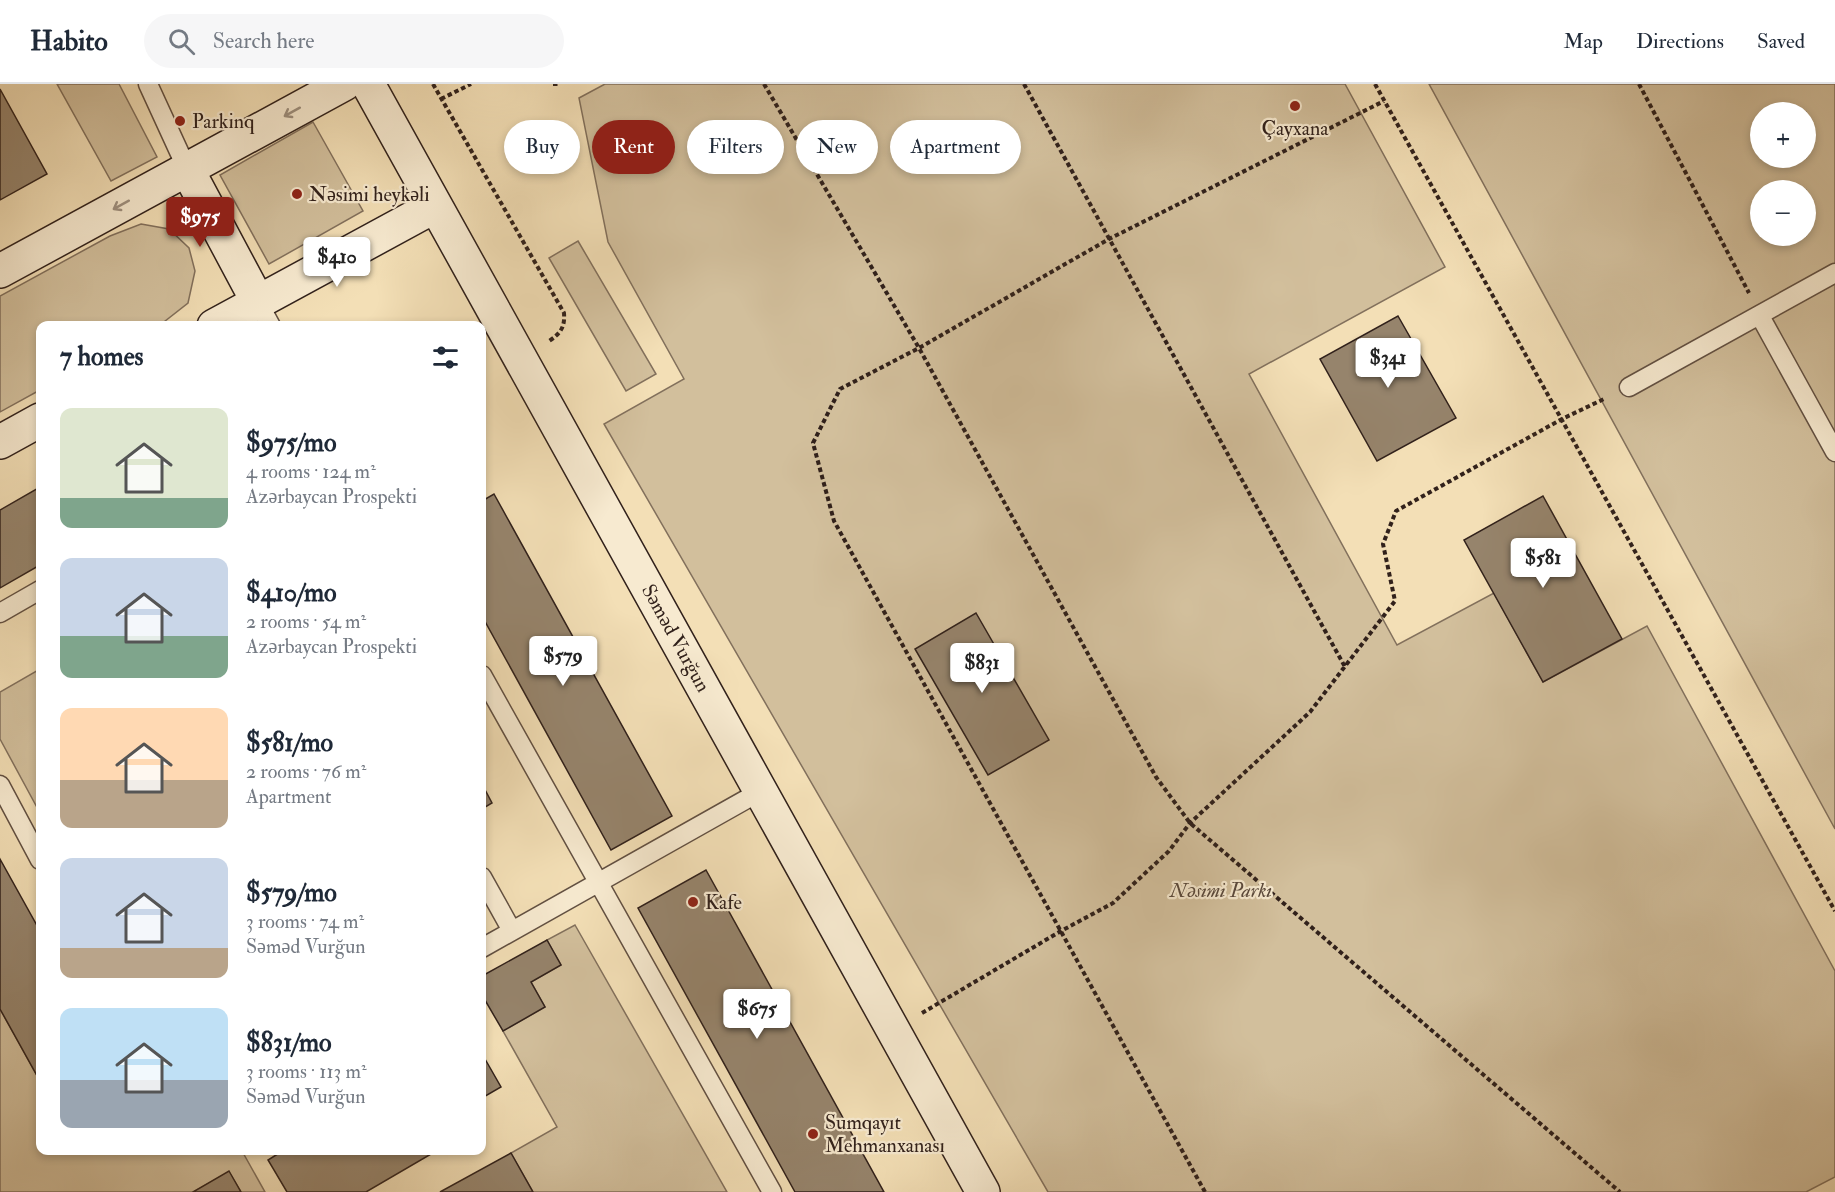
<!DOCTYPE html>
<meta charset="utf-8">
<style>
body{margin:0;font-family:"IM FELL Double Pica",serif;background:#f6f6f7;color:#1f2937;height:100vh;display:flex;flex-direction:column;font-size:22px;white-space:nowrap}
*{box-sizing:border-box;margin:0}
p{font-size:20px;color:#747a83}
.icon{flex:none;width:33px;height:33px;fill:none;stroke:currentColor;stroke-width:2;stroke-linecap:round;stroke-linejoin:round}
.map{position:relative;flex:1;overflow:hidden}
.panel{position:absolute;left:36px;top:237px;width:450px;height:834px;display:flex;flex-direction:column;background:#fff;border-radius:12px;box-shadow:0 3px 9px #0003}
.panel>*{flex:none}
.guide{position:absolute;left:504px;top:36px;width:570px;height:54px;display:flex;gap:12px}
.buttons{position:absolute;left:1750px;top:18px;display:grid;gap:12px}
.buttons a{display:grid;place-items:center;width:66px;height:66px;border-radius:50%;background:#fff;box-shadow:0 3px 9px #0003;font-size:30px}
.price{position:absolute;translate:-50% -51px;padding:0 14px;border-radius:6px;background:#fff;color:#222;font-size:20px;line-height:39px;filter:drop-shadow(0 2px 3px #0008)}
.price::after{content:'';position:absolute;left:50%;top:36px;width:18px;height:14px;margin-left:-9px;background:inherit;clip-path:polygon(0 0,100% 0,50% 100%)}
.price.selected{background:#8f2418;color:#fff}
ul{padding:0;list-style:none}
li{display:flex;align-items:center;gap:18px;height:150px;padding:0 24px}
li span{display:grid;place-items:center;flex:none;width:168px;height:120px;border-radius:12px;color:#555}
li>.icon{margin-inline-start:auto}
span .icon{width:72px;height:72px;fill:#fffc;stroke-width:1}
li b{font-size:26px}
h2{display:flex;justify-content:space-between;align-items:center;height:72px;padding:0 24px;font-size:26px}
.tag{padding:0 21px;border-radius:27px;background:#fff;box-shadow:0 3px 9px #0003;font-size:21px;line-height:54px}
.tag.selected{background:#8f2418;color:#fff}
header{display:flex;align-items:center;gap:36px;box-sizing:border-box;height:84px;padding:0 30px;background:#fff;border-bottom:2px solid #e0e1e3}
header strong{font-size:28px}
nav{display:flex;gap:33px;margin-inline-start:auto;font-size:21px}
.search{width:420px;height:54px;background:#f6f6f7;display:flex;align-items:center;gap:15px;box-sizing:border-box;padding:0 21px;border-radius:33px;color:#747a83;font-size:22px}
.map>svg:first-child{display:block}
.green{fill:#d2bf9c;stroke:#82705c;stroke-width:1.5;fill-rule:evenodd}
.building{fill:#96846c;stroke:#31211b;stroke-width:1.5}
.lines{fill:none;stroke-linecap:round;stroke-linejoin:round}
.service-casing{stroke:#625042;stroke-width:21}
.secondary-casing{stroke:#31211b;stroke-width:36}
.path{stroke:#31211b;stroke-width:4;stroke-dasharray:4.5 3;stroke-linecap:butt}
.service{stroke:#f7ead0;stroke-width:18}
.secondary{stroke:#f7ead0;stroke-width:33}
.oneway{stroke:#9e907f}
.poi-dot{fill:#8f2418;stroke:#f7ead0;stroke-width:2}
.labels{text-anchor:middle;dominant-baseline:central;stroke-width:4.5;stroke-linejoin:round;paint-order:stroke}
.poi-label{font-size:20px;fill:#31211b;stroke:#f7ead0;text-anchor:start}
.street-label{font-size:20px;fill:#31211b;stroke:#f7ead0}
.park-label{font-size:20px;font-style:italic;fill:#59483b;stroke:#f7ead0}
</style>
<header>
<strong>Habito</strong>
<div class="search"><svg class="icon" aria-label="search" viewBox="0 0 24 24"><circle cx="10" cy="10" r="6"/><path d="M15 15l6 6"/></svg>Search here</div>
<nav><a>Map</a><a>Directions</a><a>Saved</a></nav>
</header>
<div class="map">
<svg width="1835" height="1108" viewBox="0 0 1835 1108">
<rect width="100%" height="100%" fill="#f3dfb6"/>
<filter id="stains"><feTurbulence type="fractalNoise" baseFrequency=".00333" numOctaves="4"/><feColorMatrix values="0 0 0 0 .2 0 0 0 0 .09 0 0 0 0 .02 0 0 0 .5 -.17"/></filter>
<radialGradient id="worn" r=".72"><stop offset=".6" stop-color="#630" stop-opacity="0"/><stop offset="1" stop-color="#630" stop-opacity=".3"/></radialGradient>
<path class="green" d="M57 0H119L157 73 111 97Z
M605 0H1345L1445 183 1249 290 1397 561 1494 509 1543 598 1647 542 1835 887V1093L1806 1108H1048L604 340 684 295 608 158 579 14Z
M1429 0H1835V745ZM1761 28H1806V74H1761ZM1761 106H1806V152H1761Z
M313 38 363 127 269 180 220 91Z
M141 140 169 145 189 164 195 187 188 219 160 241 40 242V306L0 328V212L110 152Z
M578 157 656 290 626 307 549 174Z
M40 585V729L0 655V608Z
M575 841 727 1108H533L511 1069 557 1043 503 947 545 923 531 898 561 881 547 856Z
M0 925 40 997V1066L242 1067 265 1108H241L229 1088 193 1108H0Z"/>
<path class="building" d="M0 5 47 90 0 116Z
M1398 232 1456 334 1377 377 1320 275Z
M40 403V481L0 504V426Z
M494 410 672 732 611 766 482 532V417Z
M1543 412 1622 555 1543 598 1464 456Z
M976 529 1049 656 988 691 915 565Z
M482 700 492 719 482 725Z
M0 775 40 847V997L0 925Z
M706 786 884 1108H795L638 824Z
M547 856 561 881 531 898 545 923 503 947 482 911V892Z
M485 975 501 1003 482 1014V978Z
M284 1066H438L366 1108H287L268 1076Z
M511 1069 533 1108H440Z
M229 1087 241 1108H193Z"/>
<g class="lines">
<g class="service-casing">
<path id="service" d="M148 0 187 85
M258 218 271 242
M1760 232 1835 368
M1629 303 1835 189
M0 529 40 506
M482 591 772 1108
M0 701 40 776
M482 793 512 847
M482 864 761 707"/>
</g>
<g class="secondary-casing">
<path id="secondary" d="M368 0 983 1108
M187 85 258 218
M0 187 344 0
M214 242 435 122
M0 358 40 336"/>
</g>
<path class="path" d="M433 0 564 229C565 243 561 249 549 257
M553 0H558
M764 0 919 264 1156 693 1190 739 1620 1108
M1024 0 1345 583
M1375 0 1835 827
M1639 0 1749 209
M441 15 471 0
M922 929 1061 847 1113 819 1169 767 1190 739 1310 628 1395 517 1383 460 1396 427 1562 335 1606 314
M1205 1108 834 437 813 359 840 305 919 264 1109 155 1384 17"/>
<use href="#service" class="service"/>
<use href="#secondary" class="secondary"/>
</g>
<defs><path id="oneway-shaft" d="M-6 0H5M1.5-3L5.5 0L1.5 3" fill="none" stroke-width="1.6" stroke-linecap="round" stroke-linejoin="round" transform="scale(1.5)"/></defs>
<g class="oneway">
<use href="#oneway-shaft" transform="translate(292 28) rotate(151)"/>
<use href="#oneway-shaft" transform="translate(121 121) rotate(151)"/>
</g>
<g class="poi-dot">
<circle cx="1295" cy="22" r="6"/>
<circle cx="180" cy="37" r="6"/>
<circle cx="297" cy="110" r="6"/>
<circle cx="693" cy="818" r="6"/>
<circle cx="813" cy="1050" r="6"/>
</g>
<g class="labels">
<g class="poi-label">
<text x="192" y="37">Parkinq</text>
<text x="1295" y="44" text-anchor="middle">Çayxana</text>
<text x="309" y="110">Nəsimi heykəli</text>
<text x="705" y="818">Kafe</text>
<text x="825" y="1038">Sumqayıt<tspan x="825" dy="23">Mehmanxanası</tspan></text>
</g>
<g class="street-label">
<text transform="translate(676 554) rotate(61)">Səməd Vurğun</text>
</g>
<g class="park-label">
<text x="1221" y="806">Nəsimi Parkı</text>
</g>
</g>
<rect width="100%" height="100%" filter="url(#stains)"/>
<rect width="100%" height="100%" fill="url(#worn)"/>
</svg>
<div class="buttons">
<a>+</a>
<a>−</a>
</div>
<b class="price selected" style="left:200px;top:164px">$975</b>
<b class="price" style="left:337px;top:204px">$410</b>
<b class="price" style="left:1388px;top:305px">$341</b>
<b class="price" style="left:1543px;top:505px">$581</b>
<b class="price" style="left:563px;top:603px">$579</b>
<b class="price" style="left:982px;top:610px">$831</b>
<b class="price" style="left:757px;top:956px">$675</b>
<div class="guide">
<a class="tag">Buy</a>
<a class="tag selected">Rent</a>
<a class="tag">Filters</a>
<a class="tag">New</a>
<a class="tag">Apartment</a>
</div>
<section class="panel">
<h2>7 homes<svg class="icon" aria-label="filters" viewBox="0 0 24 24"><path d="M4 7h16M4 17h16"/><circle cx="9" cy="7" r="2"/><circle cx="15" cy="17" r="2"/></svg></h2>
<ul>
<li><span style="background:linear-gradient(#dfe7d0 75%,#7fa58c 0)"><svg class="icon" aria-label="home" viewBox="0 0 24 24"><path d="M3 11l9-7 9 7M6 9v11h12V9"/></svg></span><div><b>$975/mo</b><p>4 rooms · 124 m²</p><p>Azərbaycan Prospekti</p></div></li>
<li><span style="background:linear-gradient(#c9d6e8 65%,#7fa58c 0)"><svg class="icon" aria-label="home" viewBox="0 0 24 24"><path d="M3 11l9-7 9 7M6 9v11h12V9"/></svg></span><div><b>$410/mo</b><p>2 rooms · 54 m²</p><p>Azərbaycan Prospekti</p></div></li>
<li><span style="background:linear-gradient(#ffd9b3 60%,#b9a48a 0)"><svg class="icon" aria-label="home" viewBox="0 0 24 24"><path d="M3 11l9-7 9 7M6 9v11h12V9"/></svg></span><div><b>$581/mo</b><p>2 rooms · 76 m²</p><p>Apartment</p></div></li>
<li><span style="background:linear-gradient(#c9d6e8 75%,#b9a48a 0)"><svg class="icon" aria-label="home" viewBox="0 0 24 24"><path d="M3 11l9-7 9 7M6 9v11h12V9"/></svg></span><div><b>$579/mo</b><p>3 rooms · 74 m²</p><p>Səməd Vurğun</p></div></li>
<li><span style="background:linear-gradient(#bfe0f5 60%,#9aa5b1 0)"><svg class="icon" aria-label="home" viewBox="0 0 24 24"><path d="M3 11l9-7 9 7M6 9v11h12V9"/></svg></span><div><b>$831/mo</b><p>3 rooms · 113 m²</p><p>Səməd Vurğun</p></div></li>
</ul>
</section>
</div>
